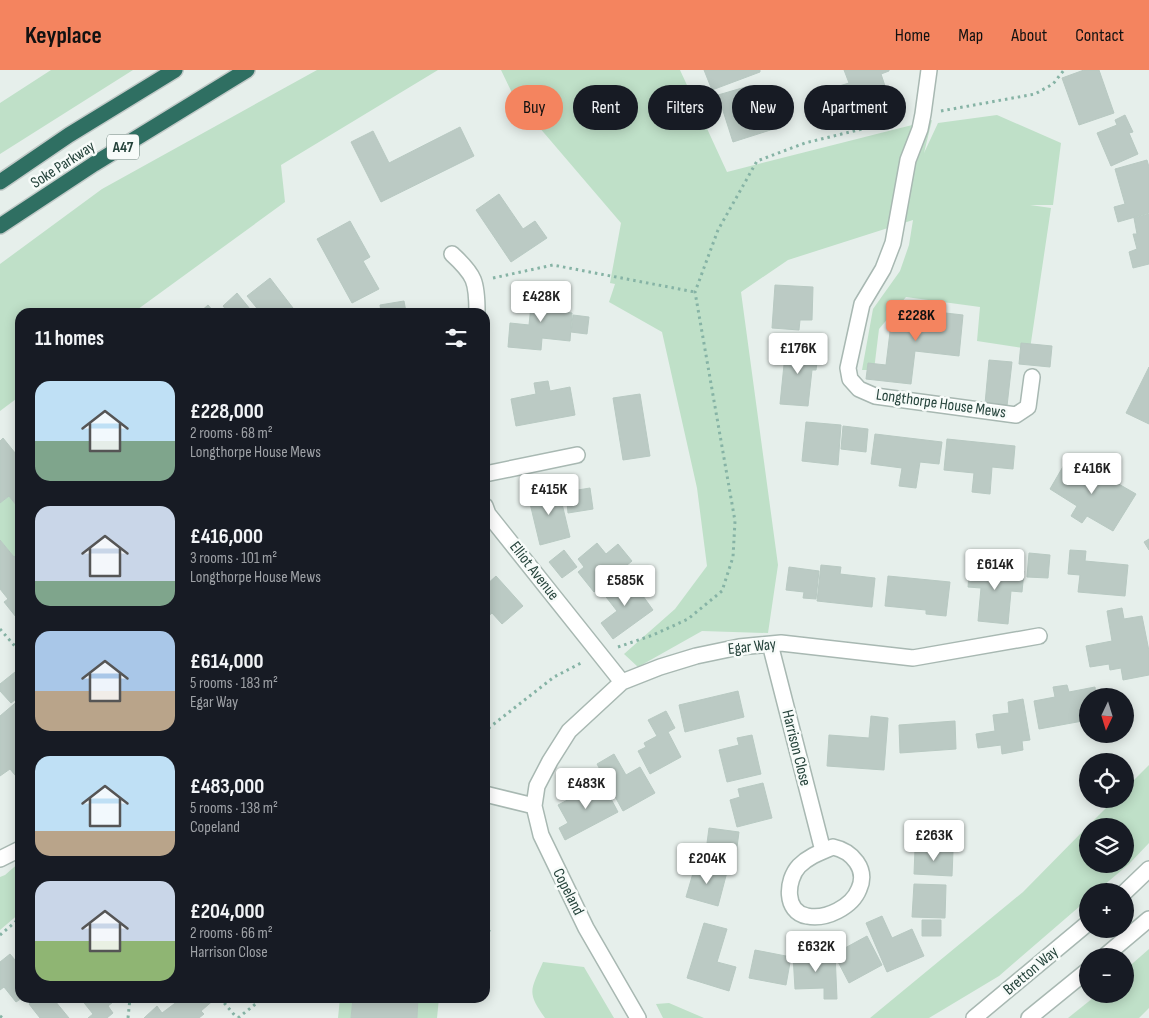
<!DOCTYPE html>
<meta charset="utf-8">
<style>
body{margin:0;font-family:"Sofia Sans Condensed",sans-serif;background:#20242c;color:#f1f3f6;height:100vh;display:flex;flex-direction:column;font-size:19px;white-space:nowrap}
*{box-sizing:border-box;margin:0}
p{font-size:16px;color:#9ea1a6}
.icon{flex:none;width:28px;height:28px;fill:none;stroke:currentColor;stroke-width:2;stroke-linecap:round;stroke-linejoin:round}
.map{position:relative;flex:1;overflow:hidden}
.drawer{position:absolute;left:15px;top:238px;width:475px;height:695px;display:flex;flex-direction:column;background:#171b24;border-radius:15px;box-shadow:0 2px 12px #0003}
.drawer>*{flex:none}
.guide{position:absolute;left:505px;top:15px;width:475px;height:45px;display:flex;gap:10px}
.needle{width:32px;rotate:184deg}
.buttons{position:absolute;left:1079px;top:618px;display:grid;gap:10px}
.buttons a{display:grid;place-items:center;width:55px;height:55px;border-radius:50%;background:#171b24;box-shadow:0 2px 12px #0003;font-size:25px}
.price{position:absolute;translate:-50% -42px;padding:0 11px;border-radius:5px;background:#fff;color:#222;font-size:16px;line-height:32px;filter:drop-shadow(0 1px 2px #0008)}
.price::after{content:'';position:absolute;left:50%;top:30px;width:15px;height:11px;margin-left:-8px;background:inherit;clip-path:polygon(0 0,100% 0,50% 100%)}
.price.current{background:#f4845f;color:#111}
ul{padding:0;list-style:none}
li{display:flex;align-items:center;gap:15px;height:125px;padding:0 20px}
li span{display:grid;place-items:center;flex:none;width:140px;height:100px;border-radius:15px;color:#555}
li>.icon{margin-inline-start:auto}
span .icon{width:60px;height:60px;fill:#fffc;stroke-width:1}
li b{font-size:21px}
h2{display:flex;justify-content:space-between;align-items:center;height:60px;padding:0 20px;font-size:21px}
.pill{padding:0 18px;border-radius:22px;background:#171b24;box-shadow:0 2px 12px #0003;font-size:18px;line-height:45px}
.pill.current{background:#f4845f;color:#111}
header{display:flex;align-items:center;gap:30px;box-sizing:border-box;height:70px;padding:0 25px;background:#f4845f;color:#111}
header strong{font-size:24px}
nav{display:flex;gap:28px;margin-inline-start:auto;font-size:18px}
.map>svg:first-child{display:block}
.green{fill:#bfe0c8}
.building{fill:#bbcac4;stroke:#b8c9c2}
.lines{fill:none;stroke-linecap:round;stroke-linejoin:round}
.minor-casing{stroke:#a8b8b2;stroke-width:18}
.highway-casing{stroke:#c2cac8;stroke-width:18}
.path{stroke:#86b3a5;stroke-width:3;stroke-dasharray:2.5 4;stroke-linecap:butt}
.minor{stroke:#fff;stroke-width:15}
.highway{stroke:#2f6f62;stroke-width:15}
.labels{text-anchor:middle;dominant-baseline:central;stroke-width:5;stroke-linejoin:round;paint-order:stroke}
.shield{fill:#f7fbf9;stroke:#637a73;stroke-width:1}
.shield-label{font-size:15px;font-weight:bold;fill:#24423a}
.street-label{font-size:16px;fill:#24423a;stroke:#f7fbf9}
</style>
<header>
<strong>Keyplace</strong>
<nav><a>Home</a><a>Map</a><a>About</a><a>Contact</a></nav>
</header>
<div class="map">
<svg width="1149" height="948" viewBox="0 0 1149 948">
<rect width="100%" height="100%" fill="#e6efeb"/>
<path class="green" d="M51 0H133L0 84V33Z
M317 0H438L281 95 285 132 134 242H20V326L0 341V194L102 119Z
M501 0H680L727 102 932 50 924 83 938 53 997 45 1061 73 1053 135H1030L1051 138 1030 279 977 271 980 237 906 227 879 259 874 300H862L873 239 900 201 909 175 913 150 788 190 741 222 778 495 768 563 702 561 638 597 624 584 675 539 707 496 697 418 662 262 609 232 615 214 610 213 621 153 515 29Z
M9 426 20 440V482L14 487 0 470V433Z
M1149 695V773L1129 794 1097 821H1088L1087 830 999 906 929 948H870L1023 822 1087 757 1088 794H1125V756H1088L1115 729H1125V719Z
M20 792V843L0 860V807L5 805Z
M1149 879V938L1139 948H1068L1098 924H1125V900Z
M543 892 584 897 614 948H545C526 922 531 920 543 892Z
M340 928H353L351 948H338Z
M418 928H439L437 948H417Z
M669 933 704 948H663L656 934Z"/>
<path class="building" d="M704 0H760V2L712 20Z
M844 0H889V1L881 4 885 16 841 32 836 17 849 13Z
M1084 0H1099L1114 43 1079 55 1062 8Z
M749 16 758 43 776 37 783 56 733 72 718 25Z
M1125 45 1133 62 1129 63 1138 84 1111 96 1097 63 1117 55 1115 50Z
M460 57 474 86 381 132 351 72 373 61 389 93Z
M1147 90 1149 97V143L1118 152 1114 137 1125 134 1115 99Z
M499 124 523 159 535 151 547 168 511 192 476 140Z
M1149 144V194L1133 198 1129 182 1137 179 1133 164H1137L1134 148Z
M350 151 370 187 363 191 379 219 352 233 317 169Z
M270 208 293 238 287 242H260L247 226Z
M775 215 813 217 812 250H800L799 260 772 258Z
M533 216 554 218 551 241 572 243 570 271 542 268 541 280 508 277 510 253 529 255Z
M237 223 250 239 246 242H228L223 236Z
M404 231 406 242H381L380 235Z
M208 235 214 242H200Z
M893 237 963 245 959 286 915 281 911 314 866 309 868 293 886 295Z
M573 245 589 247 587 264 571 262Z
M1021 273 1052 276 1050 297 1019 294Z
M786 275 819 279 816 300H812L808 336 780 334Z
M989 290 1012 292 1007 336 985 334Z
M1149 297V354L1126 343Z
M548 311 550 321 570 317 575 345 516 356 511 329 536 324 534 313Z
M640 324 650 386 623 390 613 328Z
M806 352 841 355 838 395 802 391Z
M843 356 868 359 866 382 841 379Z
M875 364 942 372 939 394 920 392 916 418 899 416 902 398 871 394Z
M3 368 20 389V440L9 426 0 433V371Z
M947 369 1015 376 1013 399 992 397 990 424 972 422 974 403 944 400Z
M1068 388 1108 412 1110 409 1136 424 1113 461 1087 446 1082 453 1071 446 1077 436 1050 419Z
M558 417 570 467 540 475 528 425Z
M590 418 593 439 568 443 566 422Z
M1149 469V480L1144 472Z
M0 470 14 487 20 482V552L4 532 8 529 0 519Z
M597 473 606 484 618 474 632 491 594 522 578 502 584 497 578 489Z
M564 480 577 497 562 508 549 492Z
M1070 480 1086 481 1085 491 1128 495 1125 526 1078 522 1080 505 1068 504Z
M1029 483 1050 485 1048 508 1027 507Z
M821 495 841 497 840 504 875 508 872 537 817 531Z
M970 495 1024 501 1022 522 1011 521 1008 554 978 551 981 518 968 517Z
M789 497 819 501 816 529 803 528 804 522 786 520Z
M628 505 653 540 613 569 601 553 617 541 603 523Z
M496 506 523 536 502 554 492 543 485 549V516Z
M888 506 950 512 946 546 926 544V540L885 536Z
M1122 538 1124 549 1142 546 1149 581V605L1123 610 1121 598 1110 600 1109 594 1090 597 1086 576 1112 571 1107 541Z
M20 598V626L11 633 0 621V614Z
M1067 615 1069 622 1095 617 1096 626H1088V650L1039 659 1034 631 1055 627 1053 617Z
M738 621 744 647 685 662 679 635Z
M20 629V711L10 699 0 706V646Z
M1023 629 1030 670 1022 671 1023 680 1002 684 1001 675 978 678 976 664 995 661 993 645 1009 643 1008 632Z
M666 641 675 658 668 662 681 687 650 704 638 681 646 677 644 673 657 666 648 650Z
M871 646 888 648 884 700 827 696 829 665 869 668Z
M955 651 956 679 900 683 899 655Z
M752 665 761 704 727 712 719 680 739 675 737 668Z
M614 684 626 705 640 697 655 723 623 741 597 694Z
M602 712 618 742 565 770 559 758 568 753 558 735Z
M763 713 772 748 737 757 730 730 740 727 738 719Z
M709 758 739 762 734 800 704 796Z
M915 779 953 781 952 806 914 804Z
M696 793 727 802 718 836 686 827Z
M914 814 946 815 945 848 912 847Z
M882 846 892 868 912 859 924 886 887 902 866 853Z
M922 850H941V866H922Z
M704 853 727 859 717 892 736 897 729 921 687 908Z
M867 866 882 895 849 913 834 884Z
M755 880 791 887 786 915 749 908Z
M835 883 837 929H824V918L795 919 793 885Z
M10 884 20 896V928H22L16 932 4 917 0 920V892Z
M37 928H60L55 931 69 948H40L29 934Z
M83 928H118L108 936 113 943 107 948H88L93 944 81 929Z
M182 928H216L201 941 204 944 199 948H144L157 936 162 943Z
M353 928H418L417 948H351Z"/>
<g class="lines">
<g class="minor-casing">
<path id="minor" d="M929 0 923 44 920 59 908 90 893 173 883 199 862 234 848 298 850 309 859 319 875 326 1016 345 1028 337 1032 307
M452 184C475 205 477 212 477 242
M485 404 577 385
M485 436 488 444 622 612
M770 574 823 781
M485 724 534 736
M833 777C852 781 868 799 859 819 852 837 826 850 807 846 784 842 786 810 799 796 809 786 821 782 833 777Z
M0 789 20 779
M1125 822 1149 799
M1105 886 1149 849
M638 948 586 858 541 765 534 736 537 716 550 691 569 661 622 612 660 597 696 586 739 577 781 573 913 588 1039 566
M974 948 1088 853
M1029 948 1088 900"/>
</g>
<g class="highway-casing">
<path id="highway" d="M0 112 69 65 175 0
M0 156 94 94 247 0"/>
</g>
<path class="path" d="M941 41 1035 24 1053 14 1064 0
M493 208 553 195 695 222
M0 559 20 582
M618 577 653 565 688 549 722 521 733 487 735 451 695 222 718 160 757 91 805 73 903 49
M485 664 490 657 554 607 583 592
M0 865 20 848
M485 865 490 860
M220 928 237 948
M0 946 3 948
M128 948 130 928
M238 948 263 928"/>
<use href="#minor" class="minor"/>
<use href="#highway" class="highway"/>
</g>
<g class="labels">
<rect class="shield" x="107" y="64.5" width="32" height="25" rx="4"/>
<g class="shield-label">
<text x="123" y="77">A47</text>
</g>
<g class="street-label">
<text transform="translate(63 95) rotate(-33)">Soke Parkway</text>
<text transform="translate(941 334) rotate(8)">Longthorpe House Mews</text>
<text transform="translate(534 501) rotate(52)">Elliot Avenue</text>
<text transform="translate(752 577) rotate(-6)">Egar Way</text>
<text transform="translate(796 678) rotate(76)">Harrison Close</text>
<text transform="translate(568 822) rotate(63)">Copeland</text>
<text transform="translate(1031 901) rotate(-40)">Bretton Way</text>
</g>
</g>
</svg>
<div class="buttons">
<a><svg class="needle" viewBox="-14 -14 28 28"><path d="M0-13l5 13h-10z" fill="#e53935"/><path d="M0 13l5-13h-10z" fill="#9ea1a6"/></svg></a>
<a><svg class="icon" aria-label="locate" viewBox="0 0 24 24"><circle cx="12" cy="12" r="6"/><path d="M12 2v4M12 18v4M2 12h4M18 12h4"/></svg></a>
<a><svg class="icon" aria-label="layers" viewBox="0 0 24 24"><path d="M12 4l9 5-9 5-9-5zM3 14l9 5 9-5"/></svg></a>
<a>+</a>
<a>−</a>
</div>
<b class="price" style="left:541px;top:253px">£428K</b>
<b class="price current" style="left:916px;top:272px">£228K</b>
<b class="price" style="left:798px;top:305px">£176K</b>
<b class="price" style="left:1092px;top:425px">£416K</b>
<b class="price" style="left:549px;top:446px">£415K</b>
<b class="price" style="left:995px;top:521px">£614K</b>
<b class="price" style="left:625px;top:537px">£585K</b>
<b class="price" style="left:586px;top:740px">£483K</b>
<b class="price" style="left:934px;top:792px">£263K</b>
<b class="price" style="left:707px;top:815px">£204K</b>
<b class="price" style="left:816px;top:903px">£632K</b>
<div class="guide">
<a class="pill current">Buy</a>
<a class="pill">Rent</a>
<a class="pill">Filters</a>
<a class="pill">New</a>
<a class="pill">Apartment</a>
</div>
<section class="drawer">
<h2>11 homes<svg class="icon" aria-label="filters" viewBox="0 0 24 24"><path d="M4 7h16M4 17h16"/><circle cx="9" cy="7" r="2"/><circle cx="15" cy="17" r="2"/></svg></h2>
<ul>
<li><span style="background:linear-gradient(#bfe0f5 60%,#7fa58c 0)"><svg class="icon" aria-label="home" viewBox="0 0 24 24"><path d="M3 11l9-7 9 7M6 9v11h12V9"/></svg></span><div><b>£228,000</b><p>2 rooms · 68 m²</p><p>Longthorpe House Mews</p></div></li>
<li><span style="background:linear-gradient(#c9d6e8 75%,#7fa58c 0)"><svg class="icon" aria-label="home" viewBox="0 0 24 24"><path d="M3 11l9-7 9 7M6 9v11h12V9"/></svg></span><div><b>£416,000</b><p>3 rooms · 101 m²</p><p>Longthorpe House Mews</p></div></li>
<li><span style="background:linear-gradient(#a9c7e8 60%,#b9a48a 0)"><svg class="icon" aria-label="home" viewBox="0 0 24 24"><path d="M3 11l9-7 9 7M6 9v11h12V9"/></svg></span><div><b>£614,000</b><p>5 rooms · 183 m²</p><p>Egar Way</p></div></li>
<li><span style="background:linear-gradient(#bfe0f5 75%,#b9a48a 0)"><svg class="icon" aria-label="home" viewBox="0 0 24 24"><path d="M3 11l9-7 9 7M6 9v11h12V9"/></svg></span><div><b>£483,000</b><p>5 rooms · 138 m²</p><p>Copeland</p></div></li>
<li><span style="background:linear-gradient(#c9d6e8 60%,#8fb573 0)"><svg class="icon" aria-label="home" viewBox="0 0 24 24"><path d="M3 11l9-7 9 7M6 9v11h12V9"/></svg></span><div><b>£204,000</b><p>2 rooms · 66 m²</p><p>Harrison Close</p></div></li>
</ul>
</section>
</div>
